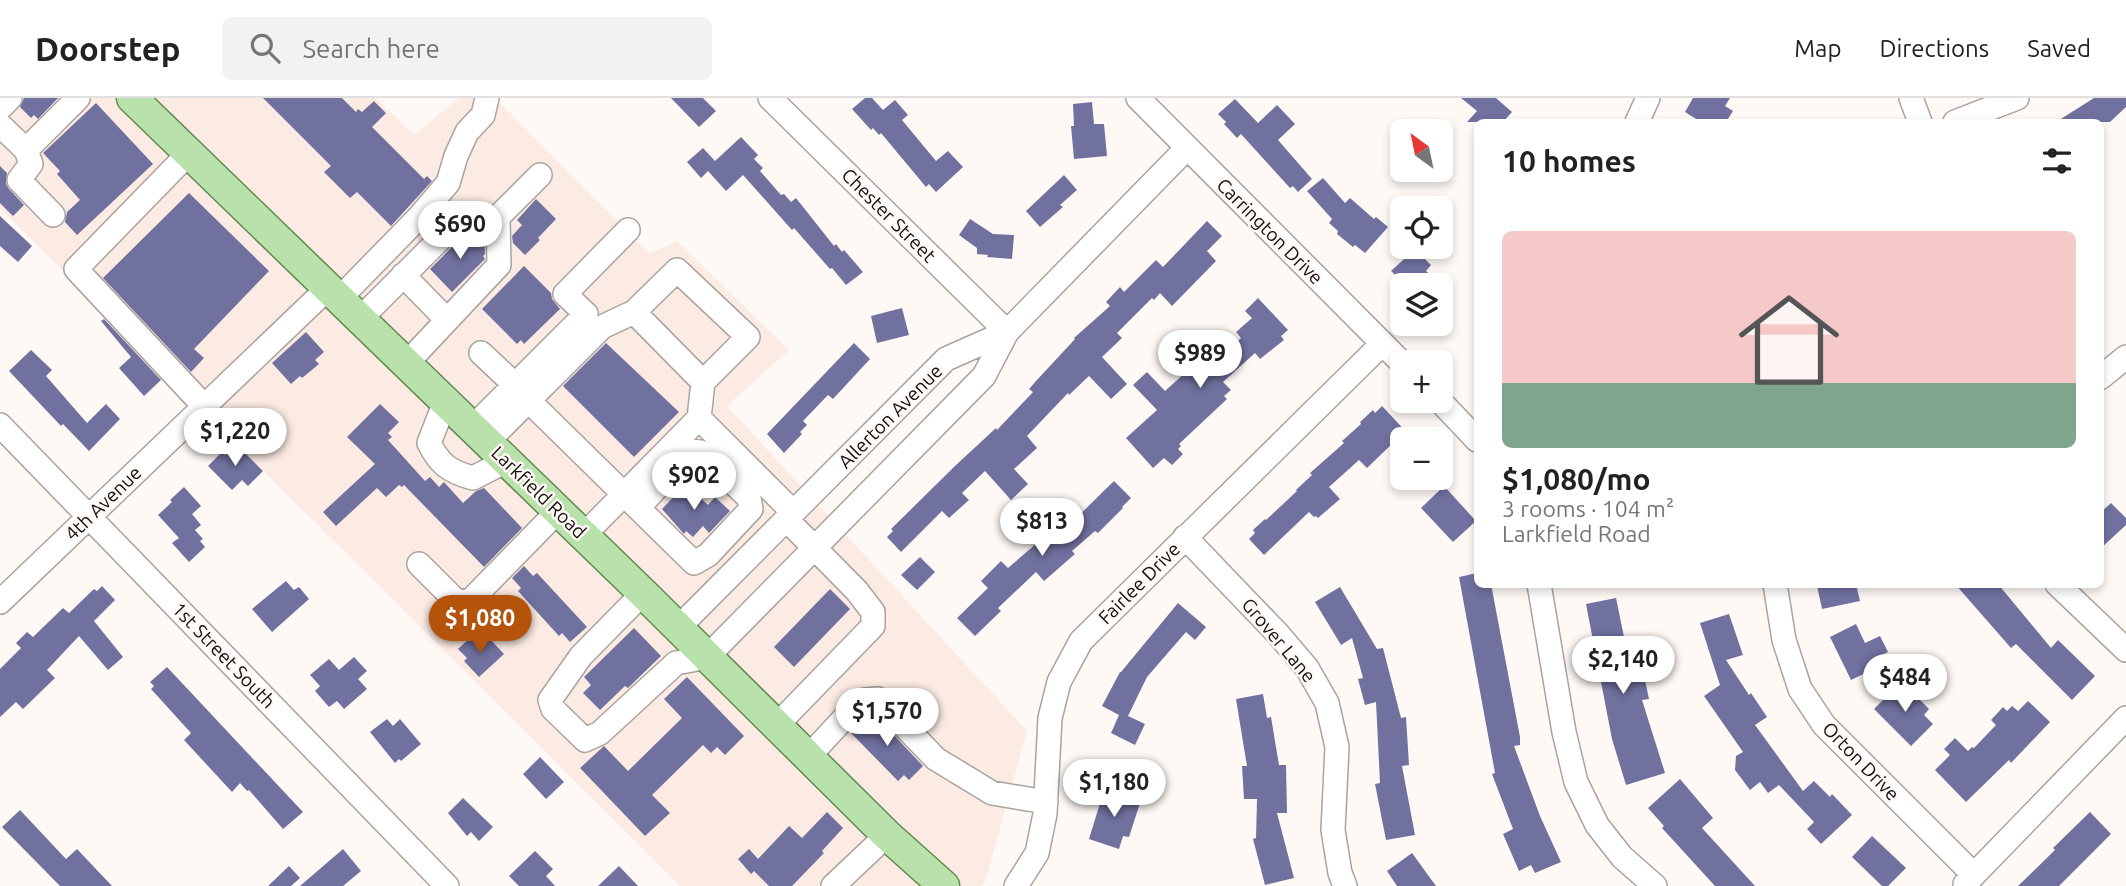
<!DOCTYPE html>
<meta charset="utf-8">
<style>
body{margin:0;font-family:Ubuntu,sans-serif;background:#f2f2f2;color:#222;height:100vh;display:flex;flex-direction:column;font-size:26px;white-space:nowrap}
*{box-sizing:border-box;margin:0}
p{font-size:23px;color:#767676}
.icon{flex:none;width:38px;height:38px;fill:none;stroke:currentColor;stroke-width:2;stroke-linecap:round;stroke-linejoin:round}
.map{position:relative;flex:1;overflow:hidden}
.drawer{position:absolute;left:1474px;top:21px;width:630px;height:469px;display:flex;flex-direction:column;background:#fff;border-radius:10px;box-shadow:0 4px 10px #0003}
.drawer>*{flex:none}
.needle{width:46px;rotate:327deg}
.controls{position:absolute;left:1390px;top:21px;display:grid;gap:14px}
.controls a{display:grid;place-items:center;width:63px;height:63px;border-radius:10px;background:#fff;box-shadow:0 4px 10px #0003;font-size:35px}
.price{position:absolute;translate:-50% -60px;padding:0 16px;border-radius:24px;background:#fff;color:#222;font-size:23px;line-height:46px;filter:drop-shadow(0 2px 4px #0008)}
.price::after{content:'';position:absolute;left:50%;top:42px;width:21px;height:16px;margin-left:-10px;background:inherit;clip-path:polygon(0 0,100% 0,50% 100%)}
.price.active{background:#b45309;color:#fff}
ul{padding:0;list-style:none}
li{display:grid;align-content:center;gap:14px;height:371px;padding:0 28px}
li+li{border-top:2px solid #e0e0e0}
li span{display:grid;place-items:center;height:217px;border-radius:10px;color:#555}
li>.icon{margin-inline-start:auto}
span .icon{width:126px;height:126px;fill:#fffc;stroke-width:1}
li b{font-size:30px}
h2{display:flex;justify-content:space-between;align-items:center;height:84px;padding:0 28px;font-size:30px}
header{display:flex;align-items:center;gap:42px;box-sizing:border-box;height:98px;padding:0 35px;background:#fff;border-bottom:2px solid #e0e0e0}
header strong{font-size:33px}
nav{display:flex;gap:38px;margin-inline-start:auto;font-size:24px}
.search{width:490px;height:63px;background:#f2f2f2;display:flex;align-items:center;gap:18px;box-sizing:border-box;padding:0 24px;border-radius:10px;color:#767676;font-size:26px}
.map>svg:first-child{display:block}
.built{fill:#fbebe2}
.building{fill:#7171a0}
.lines{fill:none;stroke-linecap:round;stroke-linejoin:round}
.minor-casing{stroke:#aba39f;stroke-width:26}
.major-casing{stroke:#618a51;stroke-width:33}
.minor{stroke:#fff;stroke-width:23}
.major{stroke:#b9e1ac;stroke-width:30}
.labels{text-anchor:middle;dominant-baseline:central;stroke-width:5;stroke-linejoin:round;paint-order:stroke}
.street-label{font-size:19px;fill:#120f0e;stroke:#fff9f5}
</style>
<header>
<strong>Doorstep</strong>
<div class="search"><svg class="icon" aria-label="search" viewBox="0 0 24 24"><circle cx="10" cy="10" r="6"/><path d="M15 15l6 6"/></svg>Search here</div>
<nav><a>Map</a><a>Directions</a><a>Saved</a></nav>
</header>
<div class="map">
<svg width="2126" height="788" viewBox="0 0 2126 788">
<rect width="100%" height="100%" fill="#fff9f5"/>
<path class="built" d="M0 0H376L414 37 459 0H495L650 156 677 143 789 252 727 308 1027 633 985 784 981 788H680L0 110Z"/>
<path class="building" d="M24 0H58L38 21 34 17 31 20 20 9Z
M263 0H342L356 14 358 11 362 14 374 3 386 15 372 29 424 81 427 78 432 83 391 128 357 94 350 100 324 74 331 68Z
M671 0H703L716 13 699 29Z
M865 0H872L883 12 895 2 908 17 902 22 936 63 948 53 963 69 936 94 929 86 926 89 881 35 879 37 873 30 871 32 852 11Z
M1461 0H1496L1512 14 1503 24H1467L1477 13Z
M1693 0H1730L1725 8 1733 13 1726 24H1701L1685 14Z
M2094 0H2126V9L2110 24H2056Z
M1235 1 1258 25 1277 7 1295 26 1278 42 1312 81 1298 94 1293 88 1290 90 1241 36 1237 40 1224 26 1226 24 1218 16Z
M1092 4 1094 26H1104L1107 58 1074 61 1071 28H1074L1073 6Z
M96 5 153 66 77 137 65 124 67 114 80 102 57 76 60 73 43 55Z
M741 39 758 57 754 61 763 70 760 73 781 97 784 96 791 104 796 100 834 148 836 146 842 154 844 152 863 174 846 187 832 170 830 171 794 130 792 132 743 77 726 93 708 73 701 80 687 64 703 50 715 63Z
M0 68 7 75 6 86 9 91 24 107 13 118 0 105Z
M1064 77 1077 92 1060 107 1063 109 1040 129 1026 113Z
M1323 80 1345 105 1350 100 1374 121 1376 119 1388 129 1365 155 1355 147 1353 149 1337 136 1338 133 1329 125 1332 121 1307 93Z
M189 95 269 173 194 251 204 260 191 274 103 180Z
M536 101 556 121 538 140 540 142 525 157 513 145 512 138 522 127 517 122Z
M0 118 32 148 18 164 0 148Z
M970 121 993 136 1014 137 1012 161 987 159 988 157 977 156V150L959 137Z
M1207 123 1222 138 1207 153 1216 163 1172 208 1160 195 1154 202 1152 200 1117 235 1122 240 1102 259 1127 286 1111 301 1089 278 1069 297 1068 295 1027 338 1037 350 1014 371 1028 386 1011 402 985 373 962 395 969 402 949 420 942 413 901 454 887 439 893 433 891 431 956 367 996 330 997 332 1033 294 1029 291 1036 283 1075 241 1074 240 1110 208 1106 204 1120 189 1124 194 1156 162 1163 169Z
M483 136 484 137 485 156 483 158 485 161 452 194 430 171 462 139Z
M1415 151 1431 167 1426 173 1441 187H1406L1391 173Z
M524 168 551 195 552 201 560 211 524 246 521 242 517 246 482 211Z
M1258 200 1288 232 1281 238 1284 242 1260 261 1255 255 1223 284 1231 292 1224 298 1227 301 1179 346 1181 348 1178 351 1183 356 1172 367 1164 360 1153 370 1126 340 1157 312 1133 287 1147 274 1165 293 1196 265 1214 266 1241 240 1236 234 1252 220 1245 213Z
M902 210 909 237 877 245 871 218Z
M104 221 161 282 144 298 119 270 131 259 101 223Z
M306 234 324 254 315 262 319 266 302 280 300 278 291 286 272 265Z
M606 245 679 314 634 359 563 288Z
M854 245 870 261 833 301 828 297 803 323 807 327 800 334 802 336 784 355 767 336Z
M31 252 52 272 46 278 87 325 106 306 120 321 89 353 63 326 61 328 9 273Z
M380 306 399 324 388 335 392 339 388 342 425 383 430 379 439 389 444 384 463 405 476 393 484 390 522 430 484 469 404 387 402 389 399 387 386 399 377 390 336 428 323 414 375 366 347 339Z
M1382 308 1412 340 1402 341V350L1400 352 1393 345 1367 370 1359 362 1329 389 1340 401 1318 420 1316 418 1314 419 1309 414 1264 457 1249 441 1255 435 1253 432 1265 421 1266 422 1297 393 1296 392 1312 377 1310 375 1344 345 1342 343 1361 326 1360 324 1373 312 1375 315Z
M236 346 263 373 248 388 242 382 232 392 208 368 222 354 225 357Z
M1114 383 1131 400 1122 409 1123 410 1098 435 1095 433 1072 453 1075 456 1044 483 1036 474 998 510 1001 513 975 538 957 520 988 490 981 483 1001 463 1008 470 1058 427 1063 433Z
M686 386 708 407 715 399 730 413 709 435 703 428 693 439 686 433 684 436 662 411Z
M1444 388 1476 423 1453 444 1421 410Z
M184 389 201 408 192 416 201 427 195 432 203 441 200 443 205 449 189 464 172 445 179 440 158 417 172 404 170 402Z
M2111 405 2126 420V427L2100 451V415Z
M920 459 935 474 917 492 901 477Z
M524 468 533 478 537 475 587 529 570 544 562 535 559 538 518 493 521 490 512 480Z
M1477 475V486H1491L1520 639V647L1514 648 1540 718 1561 764 1535 775 1531 767 1519 773 1503 736 1513 731 1492 676 1495 675 1459 479Z
M286 483 294 492 299 489 309 501 272 534 252 511Z
M1826 486H1856L1860 503 1822 511 1817 488Z
M1955 486H1998L2051 550 2058 542 2095 578 2072 602 2016 546 2011 550Z
M102 488 115 502 94 523 123 559 108 572 79 538 47 572 55 580 23 611 16 604 0 619V571L21 550 16 545 27 534 33 539 63 510 69 515 94 491 97 493Z
M1340 489 1377 551 1383 550 1401 620 1406 619 1409 667 1402 668 1415 737 1386 742 1375 686 1380 685 1376 604 1365 607 1358 581 1363 580 1352 540 1341 547 1315 504Z
M830 491 850 511 794 569 774 549Z
M1616 500 1630 568H1632L1634 579 1644 577 1649 601 1642 602 1665 675 1626 687 1612 641 1586 506Z
M1178 505 1206 529 1195 542 1186 534 1147 579 1128 618 1145 626 1135 647 1111 635 1119 617 1102 608 1120 574H1121Z
M1729 516 1743 557 1726 562 1749 597 1751 595 1767 619 1755 627 1803 693 1814 683 1830 699 1832 696 1852 717 1821 746 1807 731 1814 724 1779 687 1768 695 1760 684 1750 692 1735 672 1736 658 1743 654 1704 598 1720 587 1700 525Z
M1856 526 1865 545 1880 538 1888 554 1874 561 1878 569 1851 582 1830 539Z
M634 530 661 558 628 590 625 588 600 612 583 595 591 587 584 579Z
M472 538 481 548 489 540 504 556 479 579 464 563 467 560 458 551Z
M354 559 367 573 358 581 367 591 344 611 337 603 329 609 315 593 320 588 310 577 329 561 339 572Z
M167 569 303 714 283 731 249 692 247 693 240 685 232 694 184 642 191 635 151 591 154 588 150 584Z
M687 579 744 638 725 657 717 649 711 655 703 647 652 697 670 715 645 738 580 670 604 648 628 673 682 620 664 601Z
M1903 585 1929 611 1924 617 1933 626 1911 648 1874 611 1895 590 1897 591Z
M1263 596 1267 620 1271 619 1279 667H1286L1287 715H1277L1294 780 1265 787 1253 741 1256 740 1257 701H1244L1242 668H1247L1236 601Z
M2028 603 2050 624 2011 665 2009 662 1966 704 1935 672 1950 657 1944 651 1955 640 1968 653 1972 649 1974 650 1996 627 1991 622 2003 609 2007 613 2012 608 2018 613Z
M873 615 923 668 909 682 904 677 898 683 851 635Z
M387 621 393 628 400 621 421 646 401 663 399 661 395 665 370 634Z
M540 659 564 684 546 701 523 676Z
M1680 681 1713 720 1702 730 1755 788H1715L1662 730 1664 728 1648 710Z
M1105 689 1124 695 1123 700 1140 705 1129 739 1123 738 1119 751 1089 741Z
M463 700 493 729 479 743 471 734 467 738 448 715Z
M20 712 66 761 77 751 112 788H60L2 729Z
M827 714 843 730 822 753 824 755 792 788H769L754 773 751 776 738 761 749 751 758 761 789 728 802 740Z
M2090 714 2111 736 2059 788H2018L2055 752 2053 750Z
M1872 738 1906 770 1888 788H1882L1852 759Z
M343 751 361 773 343 788H300Z
M535 753 553 771 546 778 555 788H519L509 778Z
M1412 755 1436 788H1397L1387 773Z
M289 768 300 780 291 788H268Z
M619 768 638 788H598Z"/>
<g class="lines">
<g class="minor-casing">
<path id="minor" d="M770 0 1007 234
M1138 0 1402 265
M1911 0 1920 24
M0 10 10 0
M1637 24 1648 0
M1955 24 2017 0
M0 27 26 52
M189 55 76 171 204 308
M53 117 19 82 31 66 26 52 78 0
M403 177 447 222
M339 201 420 118 448 85 456 58 467 34 483 17 487 0
M360 221 455 126 498 119 540 77
M481 255 515 287
M406 266 499 167 498 119
M2100 280 2126 259
M529 303C584 357 639 411 694 465L708 457 751 411 749 400 701 354 690 353 638 410
M1440 303 1477 342
M445 304 429 345C439 366 450 374 473 380L506 363
M699 320 793 414
M0 327 447 788
M472 330 586 216 565 196 628 132
M487 344 602 229 634 214 677 172 748 239 703 284
M584 437 699 320 703 284 634 214
M1185 439 1278 536 1307 570 1327 605 1337 649 1333 732 1340 775 1345 788
M419 466 457 504 471 502 558 413
M1539 486 1564 634 1576 684 1597 727 1622 759 1655 788
M1775 486 1784 542 1800 591 1824 627 1974 777
M2057 486 2126 552
M643 495 581 558 550 602 553 611 585 642 600 635 676 565 707 559 984 278 1007 234 1186 51
M0 504 328 190
M678 530 946 261 1007 234
M776 628 873 528V514L857 493 787 422
M808 659 850 614 865 602 878 601 936 661 992 695 1046 704
M1965 786 2126 620
M833 788 887 737
M1016 788 1037 755 1045 716 1050 620 1059 584 1081 543 1382 246"/>
</g>
<g class="major-casing">
<path id="major" d="M132 0 643 495 887 737 944 788"/>
</g>
<use href="#minor" class="minor"/>
<use href="#major" class="major"/>
</g>
<g class="labels">
<g class="street-label">
<text transform="translate(889 117) rotate(45)">Chester Street</text>
<text transform="translate(1270 133) rotate(45)">Carrington Drive</text>
<text transform="translate(890 318) rotate(-45)">Allerton Avenue</text>
<text transform="translate(539 394) rotate(44)">Larkfield Road</text>
<text transform="translate(103 405) rotate(-44)">4th Avenue</text>
<text transform="translate(1139 485) rotate(-45)">Fairlee Drive</text>
<text transform="translate(1279 542) rotate(50)">Grover Lane</text>
<text transform="translate(224 557) rotate(46)">1st Street South</text>
<text transform="translate(1861 663) rotate(46)">Orton Drive</text>
</g>
</g>
</svg>
<div class="controls">
<a><svg class="needle" viewBox="-14 -14 28 28"><path d="M0-13l5 13h-10z" fill="#e53935"/><path d="M0 13l5-13h-10z" fill="#767676"/></svg></a>
<a><svg class="icon" aria-label="locate" viewBox="0 0 24 24"><circle cx="12" cy="12" r="6"/><path d="M12 2v4M12 18v4M2 12h4M18 12h4"/></svg></a>
<a><svg class="icon" aria-label="layers" viewBox="0 0 24 24"><path d="M12 4l9 5-9 5-9-5zM3 14l9 5 9-5"/></svg></a>
<a>+</a>
<a>−</a>
</div>
<b class="price" style="left:460px;top:163px">$690</b>
<b class="price" style="left:1200px;top:292px">$989</b>
<b class="price" style="left:235px;top:370px">$1,220</b>
<b class="price" style="left:694px;top:414px">$902</b>
<b class="price" style="left:1042px;top:460px">$813</b>
<b class="price active" style="left:480px;top:557px">$1,080</b>
<b class="price" style="left:1623px;top:598px">$2,140</b>
<b class="price" style="left:1905px;top:616px">$484</b>
<b class="price" style="left:887px;top:650px">$1,570</b>
<b class="price" style="left:1114px;top:721px">$1,180</b>
<section class="drawer">
<h2>10 homes<svg class="icon" aria-label="filters" viewBox="0 0 24 24"><path d="M4 7h16M4 17h16"/><circle cx="9" cy="7" r="2"/><circle cx="15" cy="17" r="2"/></svg></h2>
<ul>
<li><span style="background:linear-gradient(#f6c9c9 70%,#7fa58c 0)"><svg class="icon" aria-label="home" viewBox="0 0 24 24"><path d="M3 11l9-7 9 7M6 9v11h12V9"/></svg></span><div><b>$1,080/mo</b><p>3 rooms · 104 m²</p><p>Larkfield Road</p></div></li>
</ul>
</section>
</div>
